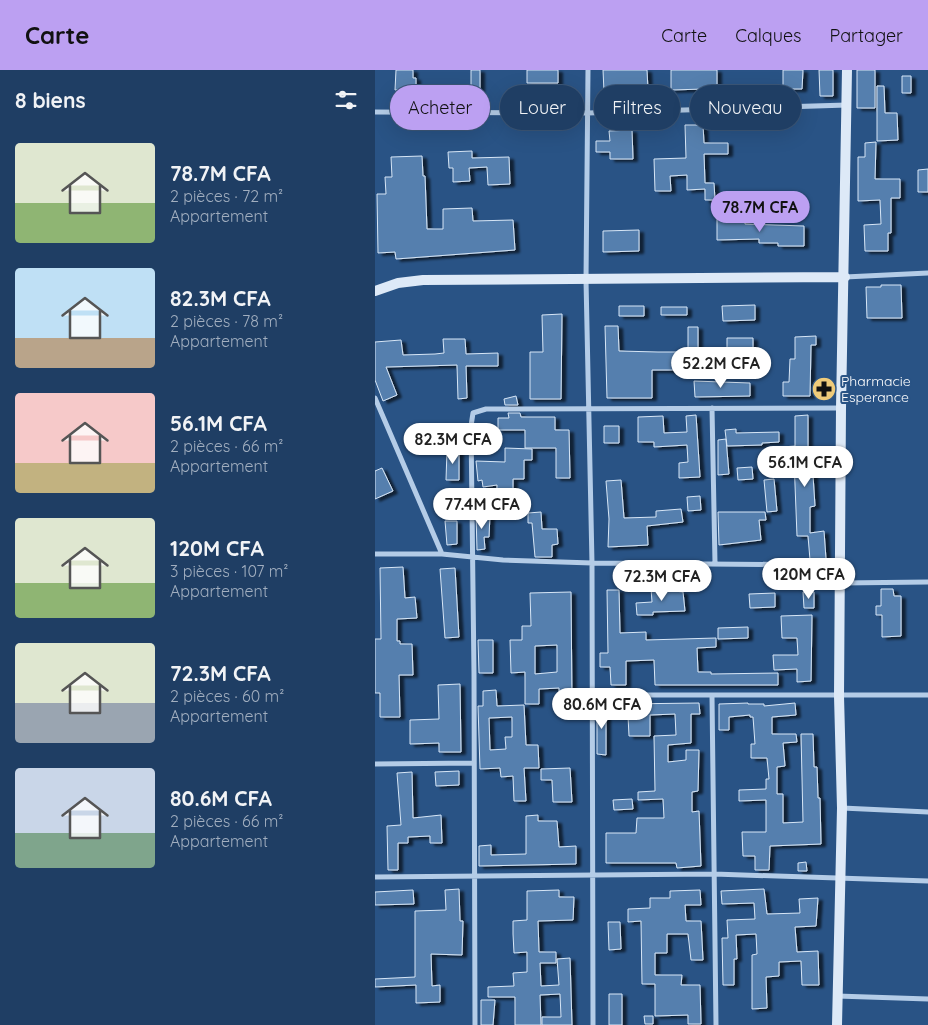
<!DOCTYPE html>
<html lang="fr">
<meta charset="utf-8">
<style>
body{margin:0;font-family:Quicksand,sans-serif;background:#2c496d;color:#f1f3f6;height:100vh;display:flex;flex-direction:column;font-size:19px;white-space:nowrap}
*{box-sizing:border-box;margin:0}
p{font-size:16px;color:#a1aebf}
.icon{flex:none;width:28px;height:28px;fill:none;stroke:currentColor;stroke-width:2;stroke-linecap:round;stroke-linejoin:round}
.map{position:relative;flex:1;overflow:hidden}
.drawer{display:flex;flex-direction:column;background:#1f3e64;width:375px}
.drawer>*{flex:none}
.hud{position:absolute;left:15px;top:15px;width:462px;height:45px;display:flex;gap:10px}
.price{position:absolute;translate:-50% -42px;padding:0 11px;border-radius:18px;background:#fff;color:#222;font-size:16px;line-height:32px;filter:drop-shadow(0 1px 2px #0008)}
.price::after{content:'';position:absolute;left:50%;top:30px;width:15px;height:11px;margin-left:-8px;background:inherit;clip-path:polygon(0 0,100% 0,50% 100%)}
.price.selected{background:#bca0f2;color:#111}
ul{padding:0;list-style:none}
li{display:flex;align-items:center;gap:15px;height:125px;padding:0 15px}
li span{display:grid;place-items:center;flex:none;width:140px;height:100px;border-radius:5px;color:#555}
li>.icon{margin-inline-start:auto}
span .icon{width:60px;height:60px;fill:#fffc;stroke-width:1}
li b{font-size:21px}
h2{display:flex;justify-content:space-between;align-items:center;height:60px;padding:0 15px;font-size:21px}
.chip{padding:0 18px;border-radius:22px;background:#1f3e64;box-shadow:0 5px 20px #0002,0 0 0 1px #3c5778;font-size:18px;line-height:45px}
.chip.selected{background:#bca0f2;color:#111}
header{display:flex;align-items:center;gap:30px;box-sizing:border-box;height:70px;padding:0 25px;background:#bca0f2;color:#111}
header strong{font-size:24px}
nav{display:flex;gap:28px;margin-inline-start:auto;font-size:18px}
main{display:flex;flex:1;min-height:0}
.map>svg:first-child{display:block}
.building{fill:#557fae;stroke:#d7e6f6;fill-rule:evenodd;filter:url(#shadow)}
.lines{fill:none;stroke-linecap:round;stroke-linejoin:round}
.street{stroke:#b4cce7;stroke-width:5}
.secondary{stroke:#dde9f7;stroke-width:10}
.labels{text-anchor:middle;dominant-baseline:central;stroke-width:4;stroke-linejoin:round;paint-order:stroke}
.poi-label{font-size:14px;fill:#fff;stroke:#295385;text-anchor:start}
</style>
<header>
<strong>Carte</strong>
<nav><a>Carte</a><a>Calques</a><a>Partager</a></nav>
</header>
<main>
<section class="drawer">
<h2>8 biens<svg class="icon" aria-label="filters" viewBox="0 0 24 24"><path d="M4 7h16M4 17h16"/><circle cx="9" cy="7" r="2"/><circle cx="15" cy="17" r="2"/></svg></h2>
<ul>
<li><span style="background:linear-gradient(#dfe7d0 60%,#8fb573 0)"><svg class="icon" aria-label="home" viewBox="0 0 24 24"><path d="M3 11l9-7 9 7M6 9v11h12V9"/></svg></span><div><b>78.7M CFA</b><p>2 pièces · 72 m²</p><p>Appartement</p></div></li>
<li><span style="background:linear-gradient(#bfe0f5 70%,#b9a48a 0)"><svg class="icon" aria-label="home" viewBox="0 0 24 24"><path d="M3 11l9-7 9 7M6 9v11h12V9"/></svg></span><div><b>82.3M CFA</b><p>2 pièces · 78 m²</p><p>Appartement</p></div></li>
<li><span style="background:linear-gradient(#f6c9c9 70%,#c2b280 0)"><svg class="icon" aria-label="home" viewBox="0 0 24 24"><path d="M3 11l9-7 9 7M6 9v11h12V9"/></svg></span><div><b>56.1M CFA</b><p>2 pièces · 66 m²</p><p>Appartement</p></div></li>
<li><span style="background:linear-gradient(#dfe7d0 65%,#8fb573 0)"><svg class="icon" aria-label="home" viewBox="0 0 24 24"><path d="M3 11l9-7 9 7M6 9v11h12V9"/></svg></span><div><b>120M CFA</b><p>3 pièces · 107 m²</p><p>Appartement</p></div></li>
<li><span style="background:linear-gradient(#dfe7d0 60%,#9aa5b1 0)"><svg class="icon" aria-label="home" viewBox="0 0 24 24"><path d="M3 11l9-7 9 7M6 9v11h12V9"/></svg></span><div><b>72.3M CFA</b><p>2 pièces · 60 m²</p><p>Appartement</p></div></li>
<li><span style="background:linear-gradient(#c9d6e8 65%,#7fa58c 0)"><svg class="icon" aria-label="home" viewBox="0 0 24 24"><path d="M3 11l9-7 9 7M6 9v11h12V9"/></svg></span><div><b>80.6M CFA</b><p>2 pièces · 66 m²</p><p>Appartement</p></div></li>
</ul>
</section>
<div class="map">
<svg width="553" height="955" viewBox="0 0 553 955">
<defs>
<filter id="shadow"><feDropShadow dx="4.5" dy="2.5" stdDeviation="1" flood-color="#0009"/></filter>
</defs>
<rect width="100%" height="100%" fill="#295385"/>
<path class="building" d="M21 0H38V8H41V20H20Z
M96 0H105V20H96Z
M152 0H183V13H152Z
M228 0H272L273 20 229 22Z
M296 0H342V24H329V19L296 20Z
M408 0H428L427 19H408Z
M444 0H458V26H445Z
M482 0H500V38H482Z
M527 6H536V23H527Z
M502 16H509L510 43H522L523 70 502 71Z
M310 55H328L329 73H353V84H329L330 113H339L340 130H330V119L312 120V105L295 106 296 121H280L279 89 311 88Z
M257 60 258 89H235V82H221V71H235L234 61Z
M501 72 500 109H525V128H516V163H513V181H490L489 155 506 154 505 130 483 131V87H490V73Z
M97 81V88L134 87 135 114 113 115 112 97 94 98 95 111 78 112V98H74L73 82Z
M47 86 48 106H50L52 159H68V139L97 138 98 151 138 150 140 180 21 189 20 182 3 183 2 124H11L10 107H17L16 87Z
M553 99V122H543V100Z
M370 148V154L429 156V176H403V173H384V169L342 170V149Z
M264 160V181L228 182V161Z
M506 215H526L527 248H492L491 217H506Z
M380 235V250L348 251 347 236Z
M244 236H269V246H244Z
M286 237H312V245H286Z
M187 244 186 329H155V282H168L167 245Z
M230 256H243L244 281 283 282H313V257H323V282H347V293L301 294 302 300H277V328H232Z
M441 266V275H436L435 326H408V312H414L415 289H420V267Z
M352 268H378V280L352 281Z
M68 269H90L91 284 123 283V296H91L92 328 83 329 82 295 11 297 22 325 8 331 0 310V272L26 270 28 285 60 284 69 283Z
M319 311 375 313V326L320 327Z
M141 326 143 335H130L129 329Z
M133 343H145L146 347H180V360H194L195 408H181V378H150V360H123V348H134Z
M321 345 325 407 304 408V393L313 392 312 375 279 377V372H263V347L288 346 289 363 312 362 311 346Z
M433 345V390H437L440 436 435 437V463L449 461 451 489 435 490 433 466H422L419 389 408 390 407 377 420 376V346Z
M229 356H244V373H229Z
M361 359V363L404 362V372L387 373V375L352 376 350 360Z
M92 362V377L85 378 84 363Z
M351 369 354 404 343 405V370Z
M130 378 157 379V390H149V409H138V422H122V415L108 417 107 410 103 411 101 391 130 392Z
M72 380H84V410H71Z
M377 397 378 409 363 410 362 398Z
M7 398 18 421 0 429V401Z
M399 409 402 441 392 442 389 410Z
M246 410 249 448 281 447V441L306 439 308 452 272 456 273 475 233 477 234 449 231 411Z
M325 426 326 440 313 441 312 427Z
M166 442 167 459H182L183 474 177 475V487H160L157 453H153V443Z
M343 442H390L391 450H384L386 470 344 475Z
M101 444H115L114 467H109L110 479 102 480Z
M70 451H82V474L72 475Z
M28 497 30 528 40 527 42 548 22 549V571H25V574H37L38 605H24L25 647H5V623H0V569H6L5 498Z
M80 498 84 567 70 568 65 499Z
M290 517V520L308 522 310 541 278 542V545H262L261 533 277 532 276 518Z
M506 519H518L519 526H526V566L507 567V545H501V536H506Z
M232 520H244L245 563 271 562V570L341 568V577L322 578 323 602H336V604L403 603V615H280L279 590 251 591V615H236L235 597H225V583H233Z
M196 522 197 634H185L184 618 164 619V634H150V602L136 603 135 570H147V556H156L155 523ZM182 575V602L160 604V576Z
M428 522H439V538H429Z
M400 523V537L375 538 374 524Z
M437 545 436 611 422 612V599L399 600 398 585H423L422 568H407L406 546Z
M373 557V568L343 569V558Z
M103 570H118V603H104Z
M85 614 86 682H64V673L35 674V650L64 649 63 615Z
M121 620 122 636 149 635 151 675H163L164 698H149L151 731H139L138 706 126 707 125 698 105 699 103 636H108V621ZM137 647V667H130L131 679 115 680 114 648Z
M324 633 325 644H316V673L293 675V692L311 690V680H324L323 721 317 722V742L324 741 326 796 302 798 301 793H231V763H261L262 748H289L288 729 263 730V722L280 721 279 666 301 665 300 644 275 645V666H254L253 646H248L247 634Z
M373 633V634H389V636L420 633 421 645 397 647V664H421L422 672 408 673 410 696 402 697V724H408V753L428 752 426 664H438L439 697H442L443 728H445L446 774 395 776 394 800H380V786H368L367 762H391V730L364 731V720L391 719V709H394L392 688H376V674H380L378 647H375V645L354 647V660H344V634Z
M222 635H231V685L222 684Z
M195 698 197 732H178L177 710H166V699Z
M84 701V715L61 716 60 702Z
M37 702 38 748 66 745 67 773H55V766L33 767V773H23V800H13L12 756 26 755 22 703Z
M257 729 258 739 239 740 238 730Z
M163 745V751H182L184 777 201 776V794L104 796V776L116 775V785L151 784V746Z
M431 792 432 801H423V793Z
M84 819 85 851H88L87 885 56 884 57 916 65 915V932L41 933V915L0 917V909L40 907V841L71 840 70 820Z
M389 819 392 844 425 843 424 829 443 828 441 856 420 857 422 882 443 881 444 915H427L426 891 404 892V906L391 907 392 938 377 939V885L382 884 381 864 361 865 362 889H359V915H348L347 868H353L352 850 380 849 379 833 347 834 346 821Z
M38 820 39 834 0 835V822Z
M184 820V827H199L198 850 163 851 164 882H181V893H165L166 916 184 915 182 889 195 888 197 955H167V947H186L185 924 165 925 166 955H140V927H113V917L139 916 138 903 152 902V882L139 883 138 864V851L152 850V821Z
M325 820 326 835H310L311 851H326L328 890H316L313 864H292V883H280V905H307L306 915H325L326 954H313V945L280 946V914H267L266 851 253 852V839L275 838V828H295V821Z
M233 852H245L246 879 234 880Z
M234 924H247V955H234Z
M106 930H120L118 955H106Z
M269 946H278V954H270Z"/>
<g class="lines">
<path class="street" d="M213 0 211 210 217 493 218 955
M0 42 213 43 472 35
M470 207 553 203
M0 328 67 484
M337 338 340 493
M0 484H67L128 490 217 493 465 495
M466 513 553 512
M216 625H553
M337 626 341 955
M0 694 99 693
M467 738 553 742
M0 807 339 804 553 811
M462 926 553 929
M100 955 99 603 96 356 98 343 111 339 466 338"/>
<path class="secondary" d="M0 221 23 213 48 210 470 207
M462 955 467 738 464 626 466 338 472 0"/>
</g>
<defs>
<g id="pharmacy-disc" transform="scale(1.25)"><circle r="9.5" fill="#efcb7a" stroke="#295385"/><path d="M-2-6h4v4h4v4h-4v4h-4v-4h-4v-4h4Z" fill="#111"/></g>
</defs>
<g fill-rule="evenodd">
<use href="#pharmacy-disc" x="449" y="319"/>
</g>
<g class="labels">
<g class="poi-label">
<text x="466" y="311">Pharmacie<tspan x="466" dy="16">Esperance</tspan></text>
</g>
</g>
</svg>
<b class="price selected" style="left:385px;top:163px">78.7M CFA</b>
<b class="price" style="left:346px;top:319px">52.2M CFA</b>
<b class="price" style="left:78px;top:395px">82.3M CFA</b>
<b class="price" style="left:430px;top:418px">56.1M CFA</b>
<b class="price" style="left:107px;top:460px">77.4M CFA</b>
<b class="price" style="left:434px;top:530px">120M CFA</b>
<b class="price" style="left:287px;top:532px">72.3M CFA</b>
<b class="price" style="left:227px;top:660px">80.6M CFA</b>
<div class="hud">
<a class="chip selected">Acheter</a>
<a class="chip">Louer</a>
<a class="chip">Filtres</a>
<a class="chip">Nouveau</a>
</div>
</div>
</main>
